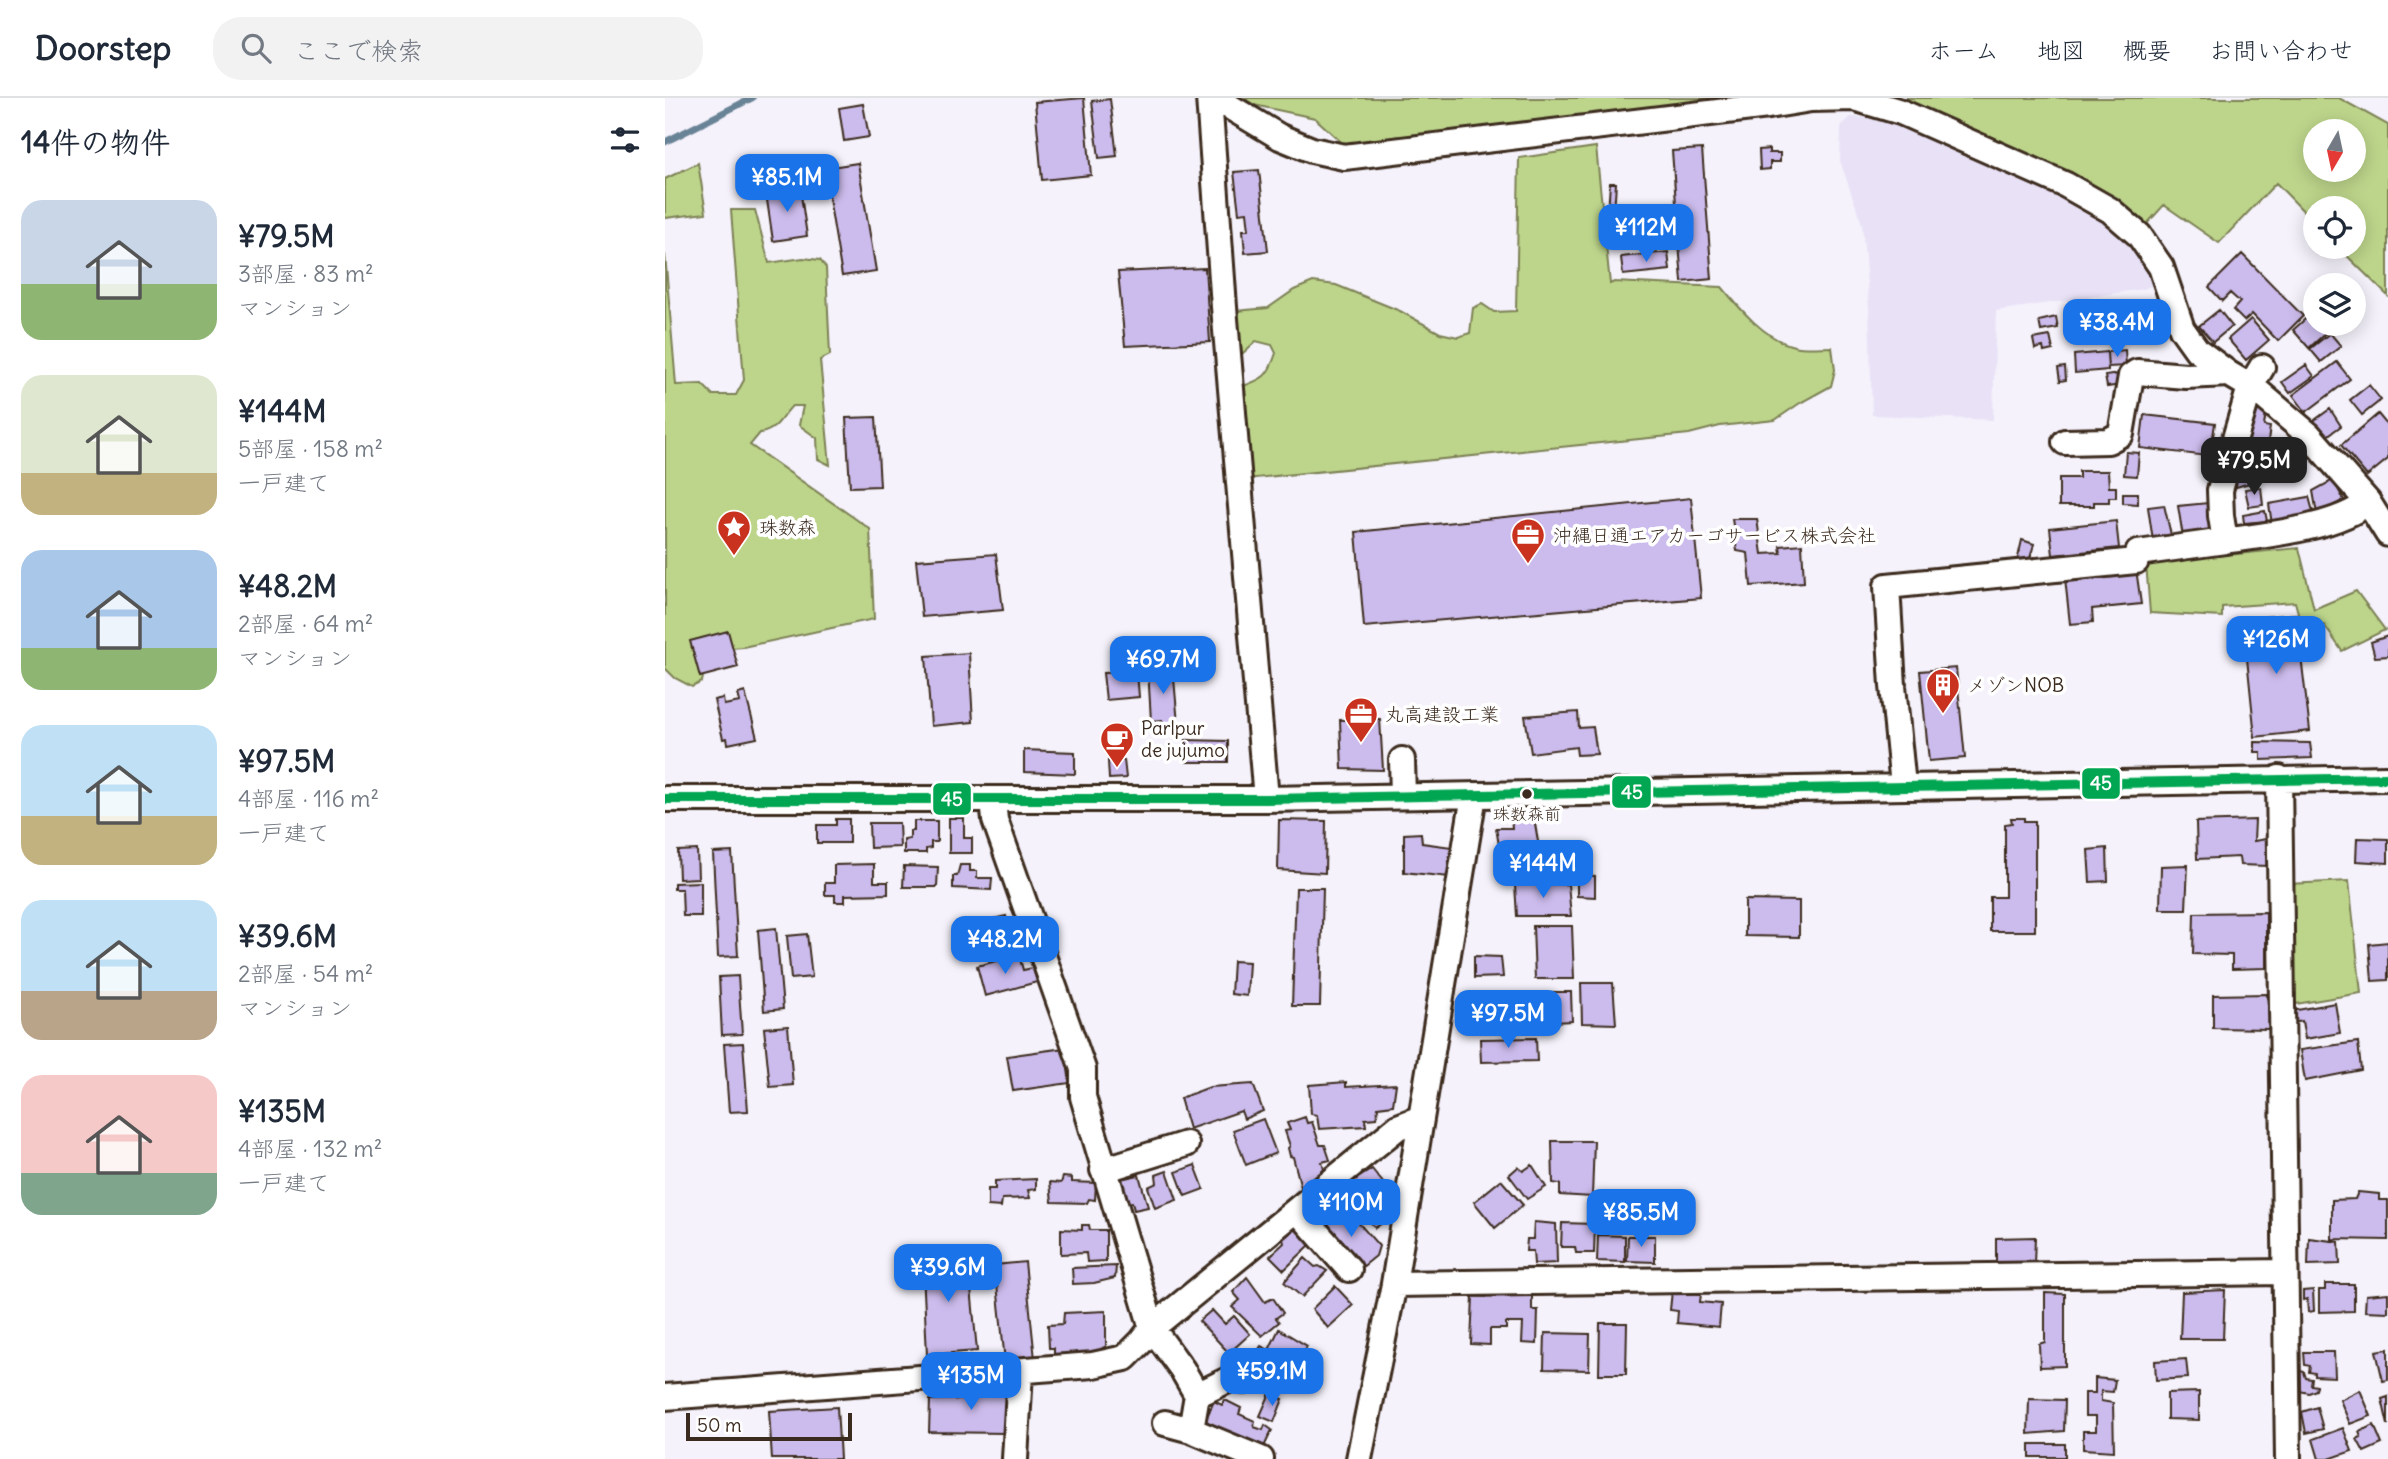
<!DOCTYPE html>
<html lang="ja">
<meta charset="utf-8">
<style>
body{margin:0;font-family:Delius,"Klee One",sans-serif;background:#f2f2f3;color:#1f2937;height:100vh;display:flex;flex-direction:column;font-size:26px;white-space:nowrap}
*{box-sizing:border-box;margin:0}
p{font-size:23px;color:#747a83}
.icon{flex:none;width:38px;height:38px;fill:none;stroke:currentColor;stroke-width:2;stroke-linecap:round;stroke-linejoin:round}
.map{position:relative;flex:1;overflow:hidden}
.drawer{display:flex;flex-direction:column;background:#fff;width:665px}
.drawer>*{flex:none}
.needle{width:46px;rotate:189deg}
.controls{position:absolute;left:1638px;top:21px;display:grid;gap:14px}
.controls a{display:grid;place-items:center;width:63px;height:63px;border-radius:50%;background:#fff;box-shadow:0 4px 18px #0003;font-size:35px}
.scale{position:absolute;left:21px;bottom:18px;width:166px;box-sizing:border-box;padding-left:7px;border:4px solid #3b2a1e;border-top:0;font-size:19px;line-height:24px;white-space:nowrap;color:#3b2a1e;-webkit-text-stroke:5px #fff;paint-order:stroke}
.price{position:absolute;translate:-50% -60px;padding:0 16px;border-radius:14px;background:#1a73e8;color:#fff;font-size:23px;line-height:46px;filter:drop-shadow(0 2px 4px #0008)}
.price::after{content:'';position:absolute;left:50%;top:42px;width:21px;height:16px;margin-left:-10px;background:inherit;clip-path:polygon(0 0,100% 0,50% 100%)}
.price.current{background:#222;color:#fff}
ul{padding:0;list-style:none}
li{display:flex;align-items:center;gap:21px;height:175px;padding:0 21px}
li span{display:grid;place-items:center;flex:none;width:196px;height:140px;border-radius:21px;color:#555}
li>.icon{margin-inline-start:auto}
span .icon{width:84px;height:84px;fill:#fffc;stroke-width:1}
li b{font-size:30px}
h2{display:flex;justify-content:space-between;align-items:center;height:84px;padding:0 21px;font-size:30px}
header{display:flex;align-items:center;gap:42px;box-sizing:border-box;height:98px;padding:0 35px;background:#fff;border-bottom:2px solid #e0e1e3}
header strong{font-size:33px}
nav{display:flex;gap:38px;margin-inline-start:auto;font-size:24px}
.search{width:490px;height:63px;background:#f2f2f3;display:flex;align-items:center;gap:18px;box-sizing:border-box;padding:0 24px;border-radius:28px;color:#747a83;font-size:26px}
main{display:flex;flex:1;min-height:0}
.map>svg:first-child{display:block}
.built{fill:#e9e2f7}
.green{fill:#bdd58b;stroke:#7c8054;stroke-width:2;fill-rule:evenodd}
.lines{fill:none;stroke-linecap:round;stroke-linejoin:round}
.stream{stroke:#698396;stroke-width:7}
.building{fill:#ccbced;stroke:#3b2a1e;stroke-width:2}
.minor-casing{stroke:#3b2a1e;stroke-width:30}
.minor{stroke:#fff;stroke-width:24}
.bus-1-casing{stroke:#fff;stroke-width:16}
.bus-1{stroke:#00a651;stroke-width:10}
.bus-dot{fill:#3b2a1e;stroke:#fff;stroke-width:2.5}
.labels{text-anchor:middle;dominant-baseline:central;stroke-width:7;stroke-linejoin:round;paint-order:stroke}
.bus-label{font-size:17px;fill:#3b2a1e;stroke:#fff}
.poi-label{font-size:19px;fill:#3b2a1e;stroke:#fff;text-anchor:start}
.line-badge{stroke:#fff;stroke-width:2.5}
.badge-label{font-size:19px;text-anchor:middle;font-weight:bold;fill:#fff}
</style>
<header>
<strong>Doorstep</strong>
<div class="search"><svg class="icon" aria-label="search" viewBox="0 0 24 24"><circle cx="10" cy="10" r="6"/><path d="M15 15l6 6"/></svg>ここで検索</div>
<nav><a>ホーム</a><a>地図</a><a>概要</a><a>お問い合わせ</a></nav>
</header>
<main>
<section class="drawer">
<h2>14件の物件<svg class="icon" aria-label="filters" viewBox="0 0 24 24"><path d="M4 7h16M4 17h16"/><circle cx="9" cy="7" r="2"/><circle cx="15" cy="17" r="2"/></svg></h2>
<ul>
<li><span style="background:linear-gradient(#c9d6e8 60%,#8fb573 0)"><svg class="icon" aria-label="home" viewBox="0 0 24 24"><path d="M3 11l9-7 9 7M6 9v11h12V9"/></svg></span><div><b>¥79.5M</b><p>3部屋 · 83 m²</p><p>マンション</p></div></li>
<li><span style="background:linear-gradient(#dfe7d0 70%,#c2b280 0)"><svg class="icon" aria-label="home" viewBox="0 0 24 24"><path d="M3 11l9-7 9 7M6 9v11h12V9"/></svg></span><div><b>¥144M</b><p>5部屋 · 158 m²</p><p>一戸建て</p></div></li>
<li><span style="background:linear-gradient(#a9c7e8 70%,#8fb573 0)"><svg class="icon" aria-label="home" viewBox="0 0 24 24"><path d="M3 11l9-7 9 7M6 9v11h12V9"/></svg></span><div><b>¥48.2M</b><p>2部屋 · 64 m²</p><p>マンション</p></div></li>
<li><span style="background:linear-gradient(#bfe0f5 65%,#c2b280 0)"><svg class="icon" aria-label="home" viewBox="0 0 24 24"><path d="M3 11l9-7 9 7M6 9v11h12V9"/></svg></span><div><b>¥97.5M</b><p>4部屋 · 116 m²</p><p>一戸建て</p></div></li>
<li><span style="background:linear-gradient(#bfe0f5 65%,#b9a48a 0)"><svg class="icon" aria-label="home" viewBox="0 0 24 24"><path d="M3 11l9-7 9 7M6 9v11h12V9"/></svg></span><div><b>¥39.6M</b><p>2部屋 · 54 m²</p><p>マンション</p></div></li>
<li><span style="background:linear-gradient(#f6c9c9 70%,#7fa58c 0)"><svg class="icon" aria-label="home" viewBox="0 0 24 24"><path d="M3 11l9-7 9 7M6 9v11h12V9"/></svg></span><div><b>¥135M</b><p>4部屋 · 132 m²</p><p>一戸建て</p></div></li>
</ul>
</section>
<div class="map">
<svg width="1723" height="1361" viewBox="0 0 1723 1361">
<rect width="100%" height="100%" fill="#f5f2fb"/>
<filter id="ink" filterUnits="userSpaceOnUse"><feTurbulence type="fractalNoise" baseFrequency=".0143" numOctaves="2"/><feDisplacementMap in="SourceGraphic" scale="14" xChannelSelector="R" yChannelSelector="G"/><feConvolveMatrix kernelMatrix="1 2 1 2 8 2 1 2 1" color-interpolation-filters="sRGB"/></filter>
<g filter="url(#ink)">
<path class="built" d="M1186 19 1217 20 1370 83 1456 132 1482 163 1490 186 1479 191 1331 213 1328 322 1207 317 1204 211 1197 126 1175 63 1176 28Z"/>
<path class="green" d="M579 0H1158L687 54 650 20 589 7Z
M1209 0H1674L1723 27V198L1673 149H1689V110H1650V125L1611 85 1554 145 1499 107 1480 128ZM1650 33H1689V72H1650Z
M931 49 945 186 949 184 1057 189C1074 210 1101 242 1129 248 1141 251 1155 249 1167 249L1170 272 1166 288 1135 305 1110 322 1055 328 1024 336 581 381 573 290C598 281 603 280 611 255L607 247 591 243 577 256 572 254 571 213 603 210 629 192 648 184 671 187 735 213 775 235 793 239 805 235 808 210 817 206 829 214 851 213 854 60Z
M33 65 41 115 0 120V81Z
M66 112H90L104 165 138 160 155 162 161 170 165 257 155 262 165 367 153 361 152 340 134 327 138 308H127C116 319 112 333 95 335L85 347 205 431 209 521 78 549 43 552 37 584 27 589 10 580 0 570V156L11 287 37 286 48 297H71L79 282Z
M1634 450 1649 511 1691 493 1720 532 1677 553 1659 527 1639 536 1630 504 1557 509V519L1485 515 1481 465Z
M1684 783 1696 895 1625 907 1622 786Z"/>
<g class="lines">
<path class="stream" d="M0 44 87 0"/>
</g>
<path class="building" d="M419 0 426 77 377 82 370 4Z
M445 1 452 58 434 60 427 3Z
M198 6 204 39 179 43 174 10Z
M1037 51 1047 181 1017 184 1007 53Z
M1104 51V55H1115V64H1105V71L1095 72 1094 52Z
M193 65 211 173 177 178 159 70Z
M594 72 603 153 580 155 578 132H584L582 114 574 115 569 74Z
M945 85H951L949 115H943Z
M135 90 142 138 108 143 101 95Z
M1003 154 1005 172 958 177 956 159Z
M1577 156 1638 218 1613 243 1587 216 1579 223 1568 212 1575 204 1565 195 1557 203 1544 189Z
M540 170 545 244 460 248 453 174Z
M1554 212 1567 228 1548 244 1534 228Z
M1648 214 1650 226H1658L1664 232 1644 250 1628 232Z
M1391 219 1393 230 1376 233 1374 223Z
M1586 221 1604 242 1581 262 1563 241Z
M1665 235 1676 248 1656 264 1645 251Z
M1385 238 1388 252 1379 254 1378 249 1370 251 1368 241Z
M1460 252 1461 268 1443 269 1442 254Z
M1442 254 1443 272 1410 275 1409 257Z
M1672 264 1685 281 1641 314 1628 297Z
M1641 267 1649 278 1625 295 1617 284Z
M1400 269 1401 282 1395 283 1393 270Z
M1454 276 1456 287 1442 289 1440 278Z
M1704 287 1716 302 1697 317 1685 302Z
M1665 311 1676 328 1659 340 1647 324Z
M1590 312 1601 314 1599 328 1605 329 1602 350 1578 346 1582 323 1588 324Z
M1713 316 1723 328V361L1702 378 1676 347Z
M1479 317 1550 325 1547 346 1561 348 1559 360 1475 350Z
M211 319 215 388 185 389 181 320Z
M1627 340 1637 365 1607 372 1603 361 1611 358 1605 347Z
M1461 354 1474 355 1472 378 1459 377Z
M1586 356H1599L1601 380 1568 390 1572 368 1585 366Z
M1414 373H1443L1444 389H1451V399H1444V404H1429V408H1394V380H1414Z
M1668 382 1679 402 1652 416 1648 393Z
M1596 389 1598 407 1584 409 1580 391Z
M1458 395H1473V406L1458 405Z
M1644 399 1649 417 1607 427 1604 406Z
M1026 400 1036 500 699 529 691 434Z
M1543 405 1548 435 1518 439 1513 408Z
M1499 407 1507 441 1488 443 1483 409Z
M1600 413 1602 423 1579 425 1578 417Z
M1067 421H1092L1097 456 1116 455 1115 448 1137 446 1139 484 1086 488 1083 455 1072 453Z
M1451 423 1454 450 1388 457 1385 430Z
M1357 442 1369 446 1364 464H1352Z
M331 456 338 512 257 519 251 462Z
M1471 471 1476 506 1427 511 1428 524 1405 526 1400 480Z
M1631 516 1645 633 1590 639 1578 521Z
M63 533 73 569 35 579 25 543Z
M1723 538V558L1710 559 1706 544Z
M304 555 308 624 266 628 261 558Z
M508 569 513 626 498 628 497 622 486 623 483 570Z
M1291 570 1300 660 1264 663 1255 573Z
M472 574 474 599 441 602 438 575Z
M80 594 92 640 63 646 62 640 58 641 49 602 58 600 59 607 75 604 73 596Z
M913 614 914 630 928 629 932 656 912 657 911 649 866 655 860 618Z
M715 621 718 672 677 671 675 622Z
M521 642 563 643V664H522Z
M1590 644 1645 645 1647 660 1596 662V654H1590Z
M359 652 410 654V676L359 674Z
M459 662 461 680 444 681 443 663Z
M868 714 875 755 836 759 831 730H847L846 719Z
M284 720H299V740H307V755H284Z
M1346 720H1359V723H1370V833H1325V799H1340V726L1347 725Z
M171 721H184V745H152V727H171Z
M614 722 661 723 660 775 613 772Z
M1590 722 1589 743 1601 741 1603 768 1575 767 1574 759 1532 761 1531 724Z
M249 723H272V744H266V750L261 751V755H239V742L245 741V733H249Z
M204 725H234L235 749 205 750Z
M756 735 757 745 787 749 784 779 739 774V736Z
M1692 740 1723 741V765L1691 763Z
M1442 750 1443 783 1425 784 1423 752Z
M32 752 33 780 14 781 13 753Z
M67 754 73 858 53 859 48 755Z
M209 766V784H223V796L180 797V804H170V797H160V785H169V767Z
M295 767H305V773H312V780H327L326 792 288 790V778H292Z
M1523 767 1521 811H1495L1496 768Z
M239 768 273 769 272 789H238Z
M912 777 930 778V799L912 798Z
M36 784V818H18L17 791H9V785Z
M903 786 906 818H852L850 787Z
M631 790H658L655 908H627Z
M1080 802 1134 803V839L1080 838Z
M1601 814V870L1567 871V857L1528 856 1529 815Z
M341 818 344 829 337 831 341 847 317 852 311 825Z
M868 828H907L909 881H870Z
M111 830 118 911 99 913 93 832Z
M142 836 147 879 126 881 122 838Z
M1723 844V882L1707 883 1704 846Z
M354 857 358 872 368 870 372 884 320 898 312 868Z
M809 858 836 859 838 879 809 880Z
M568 863 584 864 582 898 566 896Z
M73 878 77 936 57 937 54 879Z
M916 885H948L951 926 917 925Z
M887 894H906L907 923 889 924Z
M1602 896 1605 931 1548 930V897Z
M1670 905 1675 935 1640 941 1637 923 1629 925 1627 913Z
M811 914H858L859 932H814Z
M123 928 128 987 105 989 99 930Z
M871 940 872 963 816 964 815 941Z
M1693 944 1696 972 1640 983 1635 952Z
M78 945 83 1013 64 1014 59 946Z
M400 950 405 985 348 993 342 958Z
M681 984V989L731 986 728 1007 713 1009 712 1020 700 1021 701 1028 654 1031 652 1017 646 1016 644 987Z
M588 986 598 1013 579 1021 576 1013 524 1031 515 1000 545 989Z
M640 1019 642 1025 647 1024 655 1047H660L665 1062 657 1064 660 1075 637 1093 628 1059 625 1058 623 1050 625 1048 620 1033 625 1032 622 1025Z
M598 1021 611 1055 581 1067 568 1032Z
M887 1043H929L927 1099 895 1097V1086L888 1085Z
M530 1067 539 1091 520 1098 511 1074Z
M867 1067 881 1089 862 1101 844 1077 853 1069 858 1073Z
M707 1071 719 1086 709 1094 719 1109 716 1126 710 1130 689 1102 692 1098 684 1086Z
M502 1073 512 1102 490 1110 483 1089 492 1085 491 1077Z
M474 1077 483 1109 469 1112 467 1104 460 1105 455 1081Z
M398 1079 407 1080V1084L431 1085 430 1102 424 1101 422 1105 387 1104 385 1084 396 1085Z
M371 1081V1091L363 1092 365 1100 337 1101 336 1109 323 1108V1091H330V1083Z
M836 1082 858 1107 830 1130 809 1104Z
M1693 1094 1714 1096V1102H1723V1142L1667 1141V1102L1690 1101Z
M962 1097H991L992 1123 962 1124Z
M683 1104 686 1108 683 1113 714 1148 711 1158 691 1174 656 1132 671 1119 668 1113Z
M869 1124 891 1126 892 1165 869 1166 868 1153H861L862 1141H868Z
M897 1125 930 1126 929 1155H911L910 1149H896Z
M417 1127H424L425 1132H441V1163L422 1164 421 1155 396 1156V1131L417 1132Z
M629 1130 646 1146 619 1172 605 1158 619 1145 618 1141Z
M933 1137 960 1138V1164L932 1163Z
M963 1138H990V1164L962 1163Z
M1370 1139 1369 1166 1331 1169V1140Z
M1644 1140 1674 1144 1675 1166 1643 1167Z
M257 1151 303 1158 312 1253 262 1257Z
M640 1160 650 1169 654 1168 662 1173 637 1199 619 1184Z
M360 1164 370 1261 340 1264 330 1167Z
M451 1168 450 1180 429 1185 408 1186 407 1170Z
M582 1179 600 1204 608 1200 618 1215 611 1220 614 1224 597 1238 567 1209 575 1202 568 1194Z
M1660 1186H1689V1213L1654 1214V1192H1660Z
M670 1188 688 1207 663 1230 647 1211Z
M1560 1192 1558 1241H1515L1517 1194Z
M1648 1192 1649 1213 1643 1214 1642 1201 1638 1202V1193Z
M821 1193 867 1195V1212H873L872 1246 857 1245 858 1225H841V1231H825V1247L806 1246 808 1198 821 1199Z
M1007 1193 1036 1196 1035 1204 1056 1206 1054 1229 1012 1225 1013 1213 1005 1212Z
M1380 1195 1400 1196V1268L1375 1269 1374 1246 1380 1244Z
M1723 1195V1214L1700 1213 1701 1197Z
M547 1212 560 1226 569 1218 585 1236 564 1255 534 1223Z
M441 1213V1248L425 1257 389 1259V1250H384L383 1227 398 1226 399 1215Z
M935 1225H962L961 1276H934Z
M614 1231 642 1248 628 1278 601 1266 599 1269 588 1261 596 1248 604 1252Z
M880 1235 925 1236 924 1272 879 1271Z
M1723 1251V1282L1718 1283 1711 1253Z
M1639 1254H1669L1670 1279 1650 1278V1275L1644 1274 1645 1268 1640 1267Z
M1521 1261 1523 1280 1491 1282 1490 1263Z
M1630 1271 1639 1274 1641 1280 1647 1281 1646 1287 1652 1288 1651 1292 1644 1295 1630 1292Z
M1430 1280 1450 1282 1448 1294 1436 1293V1303L1448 1305 1449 1353 1418 1351V1333H1431V1318H1420V1295H1430Z
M308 1288 342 1289 341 1335 264 1334 265 1302 307 1301 306 1297 297 1296V1291L307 1292Z
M1695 1292 1706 1318 1685 1326 1675 1302Z
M1534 1294V1322L1502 1321V1295Z
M605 1295 618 1301 609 1324 595 1318Z
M1723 1299V1327L1717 1301Z
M1364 1301 1400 1302 1399 1333 1363 1336Z
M560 1302 576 1310 574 1316 590 1323 589 1329 598 1332 600 1327 607 1332 598 1351 540 1323 549 1303 557 1307Z
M172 1309 175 1361H107L104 1313Z
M1652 1309 1658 1331 1641 1335 1637 1314Z
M1709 1327 1717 1346 1699 1354 1692 1341 1696 1339 1694 1334Z
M1678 1330 1687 1353 1664 1361H1654L1648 1341Z
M1365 1346H1400V1359H1365Z"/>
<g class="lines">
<g class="minor-casing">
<path id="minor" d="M544 0 559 209 601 701
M550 0 615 39 647 52 679 59 1103 8 1146 1 1189 0 1236 14 1401 87 1445 112 1474 137 1496 169 1517 231 1532 252 1564 276 1591 292 1644 337 1703 404 1723 436
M1400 344 1443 343 1456 336 1466 278 1472 274 1521 278 1564 276
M1560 443C1600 437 1672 430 1703 404
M737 662 738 698
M1614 680 1623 1361
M1238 688 1228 588 1222 488 1471 463 1473 455 1560 443 1556 418 1555 392 1585 289 1597 269
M0 701H601L1723 680
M328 702 330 722 418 971V999L487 1230 517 1271 532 1297 526 1332 596 1361
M438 1072 521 1046
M632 1112 684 1171
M729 1186 1620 1174
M532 1297 569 1279 579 1283
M0 1299 428 1267 460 1260 477 1243 487 1230 733 1029 756 1020
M500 1325 526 1332
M350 1361 355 1274
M694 1361 729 1186 809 697"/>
</g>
<use href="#minor" class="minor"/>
<g class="bus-1-casing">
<path id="bus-1" d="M0 701H601L1723 680"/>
</g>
<use href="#bus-1" class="bus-1"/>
</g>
</g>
<defs>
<g id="sight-pin" transform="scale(1.75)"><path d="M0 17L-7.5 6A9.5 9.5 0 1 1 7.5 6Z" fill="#c8321e" stroke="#fff"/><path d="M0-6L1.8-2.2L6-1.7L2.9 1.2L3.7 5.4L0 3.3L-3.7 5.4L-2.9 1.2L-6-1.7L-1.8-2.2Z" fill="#fff"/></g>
<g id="office-pin" transform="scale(1.75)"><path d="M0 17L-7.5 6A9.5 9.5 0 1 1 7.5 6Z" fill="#c8321e" stroke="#fff"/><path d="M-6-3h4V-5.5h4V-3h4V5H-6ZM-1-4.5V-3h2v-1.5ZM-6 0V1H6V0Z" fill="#fff"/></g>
<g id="building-pin" transform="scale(1.75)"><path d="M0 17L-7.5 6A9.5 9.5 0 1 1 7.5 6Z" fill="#c8321e" stroke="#fff"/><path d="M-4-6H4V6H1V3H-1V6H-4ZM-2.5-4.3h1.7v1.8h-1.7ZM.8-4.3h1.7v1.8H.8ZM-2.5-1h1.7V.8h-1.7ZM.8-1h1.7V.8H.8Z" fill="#fff"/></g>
<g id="cafe-pin" transform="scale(1.75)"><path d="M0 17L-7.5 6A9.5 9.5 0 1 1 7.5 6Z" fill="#c8321e" stroke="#fff"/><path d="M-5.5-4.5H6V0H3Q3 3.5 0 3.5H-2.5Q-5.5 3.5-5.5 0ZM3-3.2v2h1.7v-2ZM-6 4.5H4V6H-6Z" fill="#fff"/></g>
</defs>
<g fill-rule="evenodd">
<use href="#sight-pin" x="69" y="429"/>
<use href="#office-pin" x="863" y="437"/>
<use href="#building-pin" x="1278" y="587"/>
<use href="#office-pin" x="696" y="616"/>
<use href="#cafe-pin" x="452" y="641"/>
</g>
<circle class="bus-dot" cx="862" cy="696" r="6"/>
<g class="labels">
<g class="bus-label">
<text x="862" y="716">珠数森前</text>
</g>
<g class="poi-label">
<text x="94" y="429">珠数森</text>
<text x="888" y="437">沖縄日通エアカーゴサービス株式会社</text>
<text x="1302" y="587">メゾンNOB</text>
<text x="720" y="616">丸高建設工業</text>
<text x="476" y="630">Parlpur<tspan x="476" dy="22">de jujumo</tspan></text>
</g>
</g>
<g class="line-badge">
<rect x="1416" y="669" width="40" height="33" rx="7" fill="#00a651"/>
<rect x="946" y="677" width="41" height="34" rx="7" fill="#00a651"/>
<rect x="267" y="684" width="40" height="34" rx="7" fill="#00a651"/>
</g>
<g class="badge-label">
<text x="1436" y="692">45</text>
<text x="967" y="701">45</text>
<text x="287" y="708">45</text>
</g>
</svg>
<div class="controls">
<a><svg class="needle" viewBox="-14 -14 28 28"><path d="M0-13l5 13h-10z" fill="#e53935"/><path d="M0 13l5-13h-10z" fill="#747a83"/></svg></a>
<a><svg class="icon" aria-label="locate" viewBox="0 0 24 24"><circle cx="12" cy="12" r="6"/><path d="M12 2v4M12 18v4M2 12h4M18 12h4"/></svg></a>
<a><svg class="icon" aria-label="layers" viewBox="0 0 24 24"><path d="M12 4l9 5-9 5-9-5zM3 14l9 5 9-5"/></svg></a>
</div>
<div class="scale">50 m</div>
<b class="price" style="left:122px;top:116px">¥85.1M</b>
<b class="price" style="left:981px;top:166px">¥112M</b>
<b class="price" style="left:1452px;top:261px">¥38.4M</b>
<b class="price current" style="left:1589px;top:399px">¥79.5M</b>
<b class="price" style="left:1611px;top:578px">¥126M</b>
<b class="price" style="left:498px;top:598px">¥69.7M</b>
<b class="price" style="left:878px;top:802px">¥144M</b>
<b class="price" style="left:340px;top:878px">¥48.2M</b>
<b class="price" style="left:843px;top:952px">¥97.5M</b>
<b class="price" style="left:686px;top:1141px">¥110M</b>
<b class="price" style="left:976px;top:1151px">¥85.5M</b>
<b class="price" style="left:283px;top:1206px">¥39.6M</b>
<b class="price" style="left:607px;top:1310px">¥59.1M</b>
<b class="price" style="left:306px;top:1314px">¥135M</b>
</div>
</main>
